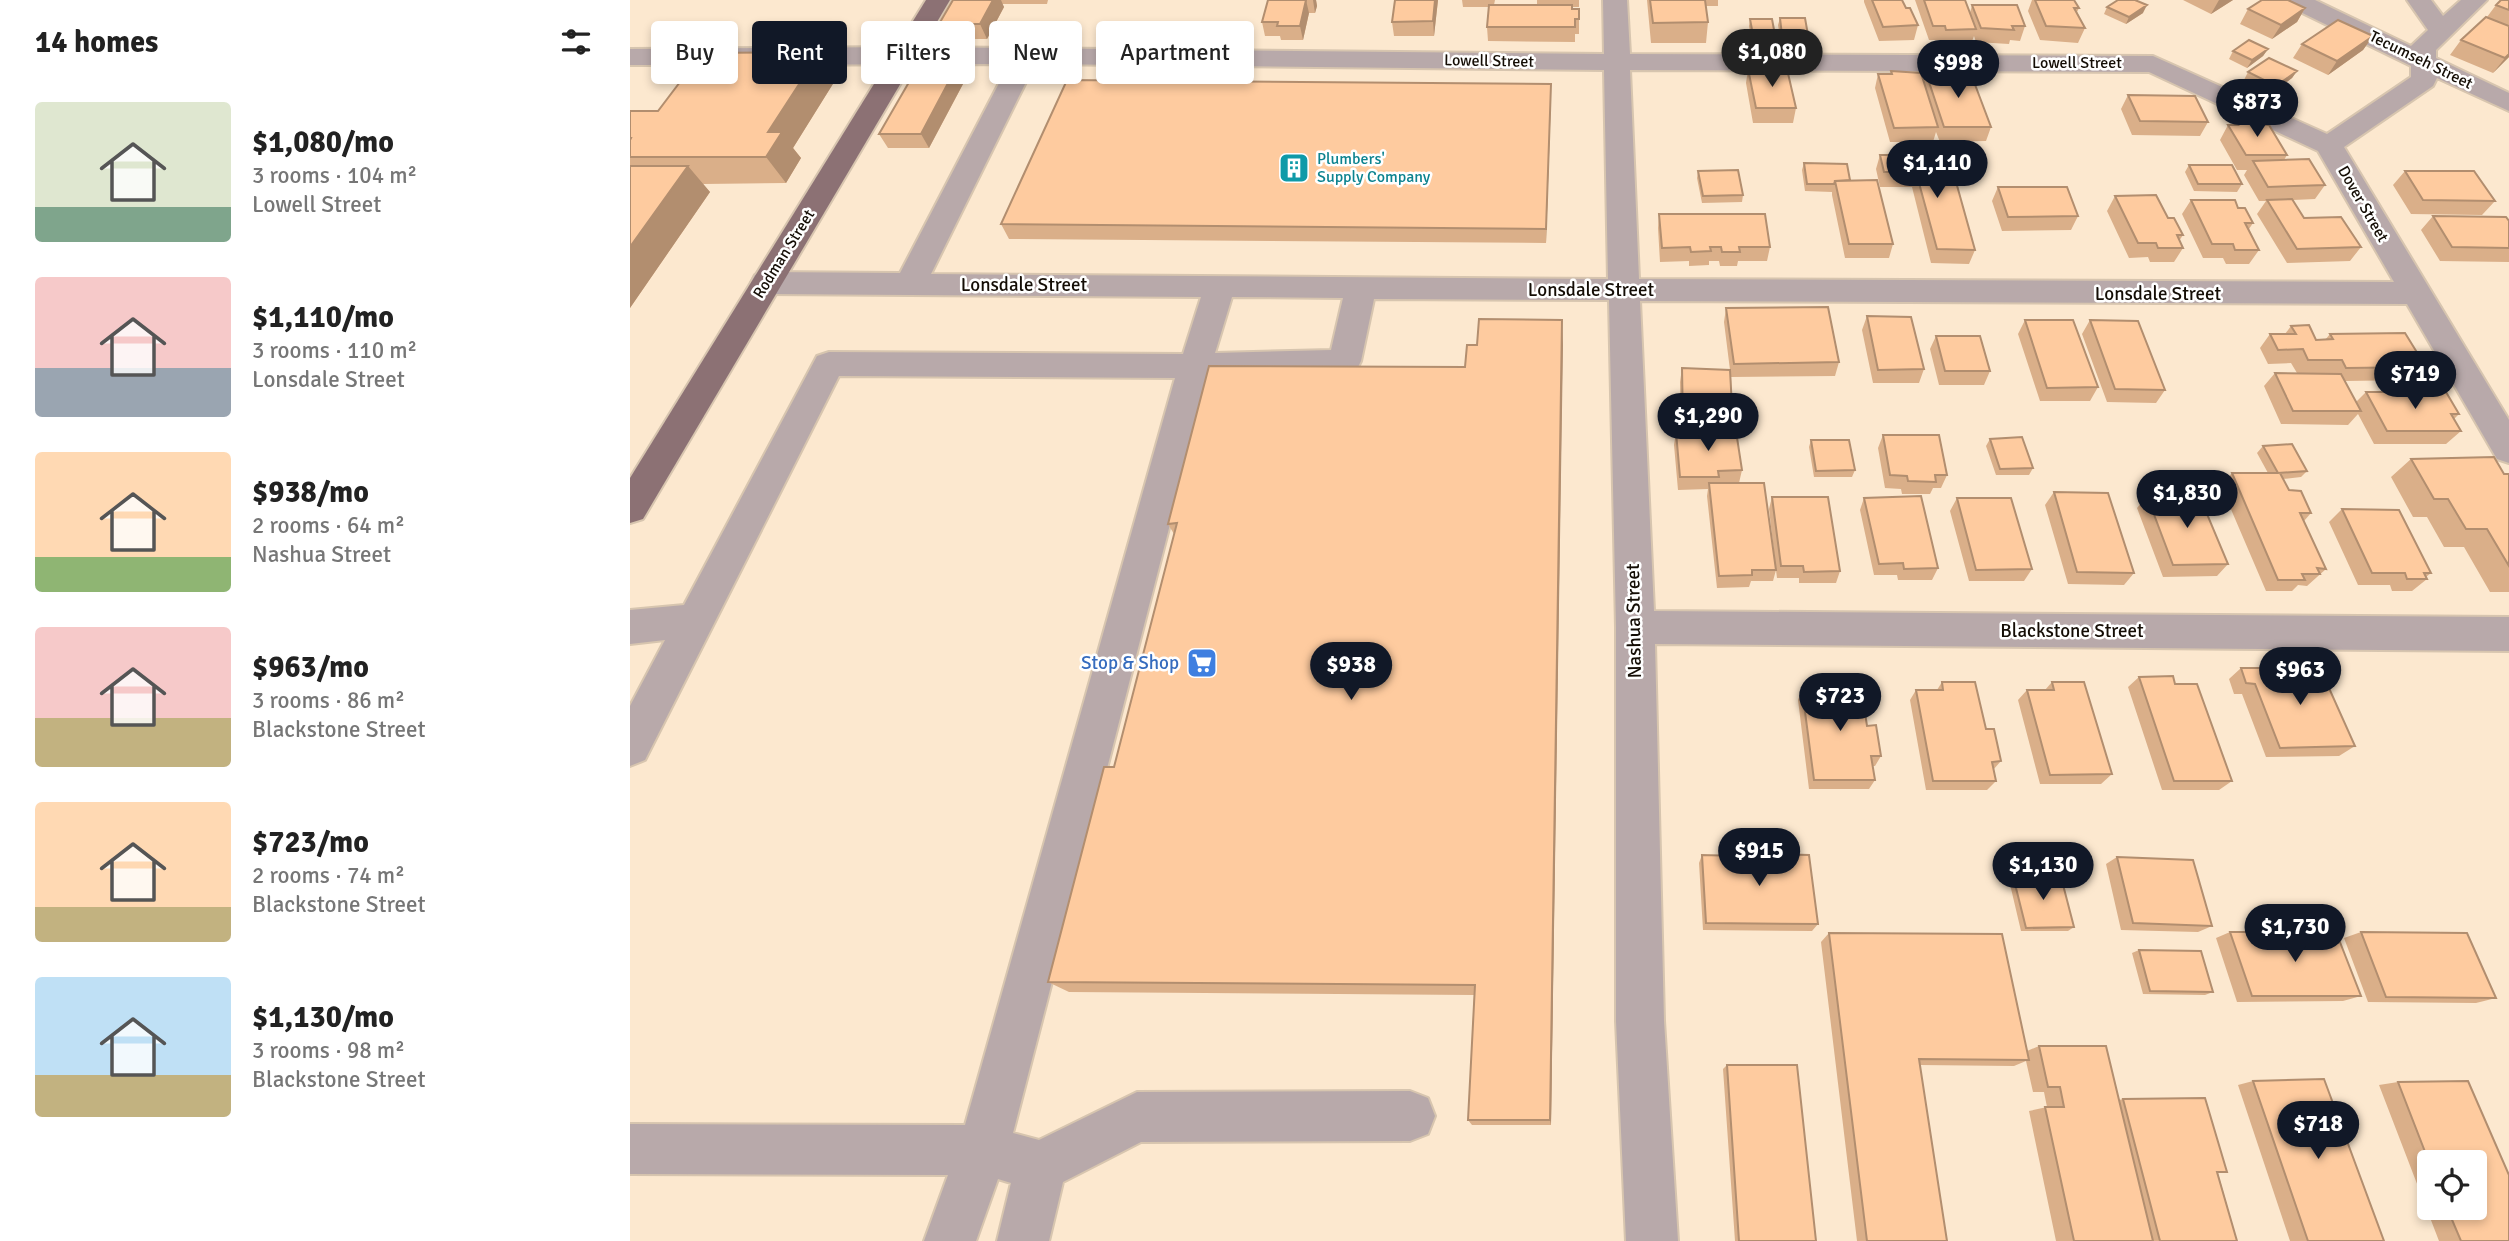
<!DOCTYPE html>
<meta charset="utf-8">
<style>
body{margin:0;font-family:Signika,sans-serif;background:#f2f2f2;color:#222;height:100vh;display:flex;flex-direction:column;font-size:26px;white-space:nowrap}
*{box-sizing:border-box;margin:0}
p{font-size:23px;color:#767676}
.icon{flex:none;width:38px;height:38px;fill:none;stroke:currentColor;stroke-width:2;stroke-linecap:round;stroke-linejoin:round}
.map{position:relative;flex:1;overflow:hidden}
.details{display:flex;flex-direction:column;background:#fff;width:630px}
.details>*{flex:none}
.top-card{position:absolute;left:21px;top:21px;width:665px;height:63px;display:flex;gap:14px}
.tools{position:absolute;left:1787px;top:1150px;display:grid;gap:14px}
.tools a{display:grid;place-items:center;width:70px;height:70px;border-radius:7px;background:#fff;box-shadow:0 4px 10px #0003;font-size:35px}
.price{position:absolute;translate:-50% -60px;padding:0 16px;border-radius:24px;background:#111827;color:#fff;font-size:23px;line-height:46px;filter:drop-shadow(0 2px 4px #0008)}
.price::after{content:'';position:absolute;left:50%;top:42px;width:21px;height:16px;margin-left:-10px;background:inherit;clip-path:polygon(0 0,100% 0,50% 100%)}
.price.on{background:#222;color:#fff}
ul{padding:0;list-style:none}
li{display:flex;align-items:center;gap:21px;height:175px;padding:0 35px}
li span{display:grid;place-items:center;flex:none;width:196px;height:140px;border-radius:7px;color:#555}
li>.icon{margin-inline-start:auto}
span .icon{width:84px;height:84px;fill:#fffc;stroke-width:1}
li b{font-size:30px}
h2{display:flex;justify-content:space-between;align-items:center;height:84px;padding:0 35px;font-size:30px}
.pill{padding:0 24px;border-radius:7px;background:#fff;box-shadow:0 4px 10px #0003;font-size:24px;line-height:63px}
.pill.on{background:#111827;color:#fff}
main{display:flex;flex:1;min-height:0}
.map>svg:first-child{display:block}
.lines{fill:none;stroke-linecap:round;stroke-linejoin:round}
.minor-casing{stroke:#d7c5af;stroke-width:4}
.major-casing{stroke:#d7c5af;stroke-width:4}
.minor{fill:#b8a9aa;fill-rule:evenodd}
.major{fill:#8c7174;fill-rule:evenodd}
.wall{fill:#daaf89;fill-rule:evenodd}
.shaded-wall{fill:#b28e6f}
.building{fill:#fecb9f;stroke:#b28e6f;stroke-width:2}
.labels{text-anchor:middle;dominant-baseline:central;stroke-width:5;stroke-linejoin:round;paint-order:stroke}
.far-street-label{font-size:16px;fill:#140d05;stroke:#fff}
.far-culture-label{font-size:16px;fill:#0d838f;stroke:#fff;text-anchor:start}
.street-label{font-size:19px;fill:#140d05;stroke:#fff}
.shop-label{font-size:19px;fill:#366cbe;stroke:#fff;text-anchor:end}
</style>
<main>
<section class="details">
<h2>14 homes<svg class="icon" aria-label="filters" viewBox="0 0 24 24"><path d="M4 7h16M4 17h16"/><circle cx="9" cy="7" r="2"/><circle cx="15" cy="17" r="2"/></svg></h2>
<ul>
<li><span style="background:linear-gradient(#dfe7d0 75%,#7fa58c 0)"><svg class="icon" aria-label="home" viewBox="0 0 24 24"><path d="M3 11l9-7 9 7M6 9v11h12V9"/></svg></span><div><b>$1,080/mo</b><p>3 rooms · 104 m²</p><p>Lowell Street</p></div></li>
<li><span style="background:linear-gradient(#f6c9c9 65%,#9aa5b1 0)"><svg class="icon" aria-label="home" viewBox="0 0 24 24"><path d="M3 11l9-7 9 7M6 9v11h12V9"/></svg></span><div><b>$1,110/mo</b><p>3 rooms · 110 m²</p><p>Lonsdale Street</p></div></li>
<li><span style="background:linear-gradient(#ffd9b3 75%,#8fb573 0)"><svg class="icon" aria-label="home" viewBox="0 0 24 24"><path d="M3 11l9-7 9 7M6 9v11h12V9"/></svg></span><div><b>$938/mo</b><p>2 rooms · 64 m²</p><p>Nashua Street</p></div></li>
<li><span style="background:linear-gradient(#f6c9c9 65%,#c2b280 0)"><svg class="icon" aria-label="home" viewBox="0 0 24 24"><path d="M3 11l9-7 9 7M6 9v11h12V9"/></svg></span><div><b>$963/mo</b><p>3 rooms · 86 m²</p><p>Blackstone Street</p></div></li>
<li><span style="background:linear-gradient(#ffd9b3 75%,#c2b280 0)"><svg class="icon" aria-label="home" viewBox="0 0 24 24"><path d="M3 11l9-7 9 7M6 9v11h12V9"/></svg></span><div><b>$723/mo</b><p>2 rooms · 74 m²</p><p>Blackstone Street</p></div></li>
<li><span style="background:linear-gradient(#bfe0f5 70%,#c2b280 0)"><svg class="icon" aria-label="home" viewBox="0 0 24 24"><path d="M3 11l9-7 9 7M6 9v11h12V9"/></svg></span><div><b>$1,130/mo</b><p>3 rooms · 98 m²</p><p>Blackstone Street</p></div></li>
</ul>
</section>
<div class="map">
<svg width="1879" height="1241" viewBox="0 0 1879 1241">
<rect width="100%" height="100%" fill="#fce8cf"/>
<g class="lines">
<g class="minor-casing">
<path id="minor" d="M973 0H997L1000 54 1523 56 1697 134 1781 77V66L1656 5 1653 0H1685L1781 46 1798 30 1777 0H1801L1813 16 1831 0H1857L1806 50V58L1879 93V111L1807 78 1803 86 1714 147 1879 420V463L1867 459 1777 304 1010 301 1024 611 1879 617V651L1025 644 1034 1021 1048 1241H996L986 1021V627L979 300 744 299 731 361 727 369 715 373 578 377 383 1133 409 1140 507 1092 780 1091 798 1098 805 1116 798 1134 780 1141 511 1142 433 1182 419 1241H367L381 1183 368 1179 346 1241H294L318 1175 0 1174V1124L335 1125 545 378 209 376 15 760 0 766V706L35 640 0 644V610L54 605 187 356 199 352 553 354 571 297 136 294 125 291 121 283 125 275 136 272 270 273 379 64 0 65V49L276 47 974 54ZM405 64 974 70 978 279 301 274ZM1000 70 1519 72 1688 151 1764 282 1009 279ZM602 297 713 298 701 350 585 353Z"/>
</g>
<g class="major-casing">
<path id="major" d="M296 0H320L13 519 0 523V478Z"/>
</g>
<use href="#minor" class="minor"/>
<use href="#major" class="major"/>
</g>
<path class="wall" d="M323 0H418L417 4H372L374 7 357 39H317L309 24Z
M638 0H686L687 6 685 13H679L673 40H651L650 36H635L632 22Z
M808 0 804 36H764L762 22Z
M832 0H865L864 5H907V0H949V7H942V9H949V34H945V42L858 41 857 27 859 7H833Z
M1017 0H1088V6H1076L1078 22 1076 43H1021Z
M1234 0H1272L1276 8 1288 25 1284 40 1249 41 1234 2Z
M1285 0H1335L1340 13 1342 5 1395 26 1390 41 1380 40 1379 44 1346 42 1344 36 1341 44H1311L1310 40H1299Z
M1402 0H1444L1449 8 1447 12 1455 28 1448 43 1410 40 1398 11Z
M1553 0H1603L1581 14Z
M1879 0V57L1863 73 1820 55 1831 40 1857 17 1866 5Z
M1477 7 1513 13 1496 24 1474 14Z
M1675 8 1667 22 1642 39 1610 24 1618 9Z
M1150 18 1178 35 1176 43 1151 42 1148 25Z
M1120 19 1145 35 1144 42H1122L1119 26Z
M1743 36 1733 50 1698 75 1663 58 1672 44Z
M1638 49 1633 56 1617 68 1599 59 1603 51Z
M190 52 206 79 163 148 171 158 156 183 73 184 80 192 0 308V111H28Z
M1118 69 1166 108 1163 123H1123L1116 83Z
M325 70 333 84 299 148H258L249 134Z
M1306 70 1324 74 1361 127 1356 141 1310 142 1306 132 1303 142H1260L1245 88 1248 74H1260L1261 71 1293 81 1296 73H1305Z
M1667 71 1662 78 1642 93 1614 80 1618 72Z
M921 84 916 243 379 239 371 224Z
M1498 95 1578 122 1570 136 1502 135 1491 109Z
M1606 122 1657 155 1654 160 1695 185 1685 199 1663 200 1674 218 1731 247 1720 261 1657 263 1627 214 1636 201H1629L1614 175 1617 170H1607L1590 140 1598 125H1604Z
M1271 146 1310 151 1308 159H1291L1345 250 1339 264 1301 263 1282 187H1250L1246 169 1250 155H1269Z
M1174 163 1220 180 1263 244 1259 258H1215L1202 195V192L1175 191 1172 170Z
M1559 165 1612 184 1607 192 1564 191 1555 172Z
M1068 171 1113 195 1112 202 1072 203 1067 178Z
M1775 171 1865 201 1852 215 1781 214 1763 185Z
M1368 187 1448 216 1441 230 1372 231 1362 201Z
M1485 196 1538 218 1553 235 1549 241 1553 248 1544 262H1520L1518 257 1499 258 1477 211Z
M1561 200 1608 208 1623 223 1619 229 1629 250 1619 264H1596L1593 258H1573L1552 214Z
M1029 214 1140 247 1137 261H1108L1107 266H1090L1089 261H1079V265L1059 266V261L1030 262 1028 228Z
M1803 216 1879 221V262L1810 261 1791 230Z
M1096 308 1209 362 1205 376 1101 377 1103 426 1102 431 1112 470 1109 483 1145 561 1139 509 1142 497 1210 571 1206 583H1169V578H1147L1146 570 1143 581H1121L1119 587 1087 588 1077 496 1078 489 1048 490 1044 445 1046 432H1051L1050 382 1052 368 1100 370 1094 322Z
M1237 316 1294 369 1289 383H1243L1232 330Z
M932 320 921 1125H842L838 1120 844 995 439 992 418 982 484 767 544 534 538 524 835 367 847 345Z
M1395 320 1468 387 1460 401H1410L1388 334Z
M1460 320 1535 390 1526 403 1477 402 1452 334Z
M1661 326 1686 340H1695L1700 334 1796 367 1783 380 1715 381 1726 402 1736 392 1829 414 1824 419 1831 431 1816 444H1744L1728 414 1718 425 1651 424 1634 386 1645 373H1667L1661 363 1638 364 1630 348 1640 334H1655Z
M1306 336 1360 371 1354 385H1309L1300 349Z
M1253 435 1317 475 1311 488H1303L1300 494H1272L1271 489 1255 488 1248 448Z
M1360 439 1403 468 1399 475H1366L1356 446Z
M1181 440 1225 470 1222 477H1184L1179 447Z
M1633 446 1677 471 1671 477 1653 479 1659 490 1681 513 1674 521 1696 569 1677 586 1668 585 1662 591H1636L1591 486 1602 473H1638L1627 453Z
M1781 459 1879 474V592H1860L1834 547H1814L1797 517H1783L1761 477Z
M1424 492 1504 573 1494 585 1438 584 1415 505Z
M1517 496 1598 564 1587 576 1533 577 1507 508Z
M1234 498 1308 568 1302 580H1268L1267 575H1244L1230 510Z
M1327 498 1402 569 1394 581H1339L1320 511Z
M1712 509 1801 573 1796 577 1797 579 1782 591H1762L1760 585H1728L1699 522Z
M1611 668 1725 746 1709 756 1636 757 1612 694H1604L1599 679Z
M1509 677 1545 684 1602 781 1589 790H1532L1498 687Z
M1198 680 1237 726 1251 756 1245 766H1243L1245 780 1239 789H1179L1168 700 1172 689 1194 690Z
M1312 682 1356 729 1371 761 1363 770 1366 781 1357 790H1296L1280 700 1286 690H1307Z
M1422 682 1482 774 1471 784H1410L1388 700 1397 690H1415Z
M1110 847 1139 854 1188 924 1182 931 1073 930 1069 863 1072 855 1106 856Z
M1487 857 1582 926 1568 932 1491 930 1476 864Z
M1383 876 1444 927 1438 931H1391L1379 880Z
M1600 932 1731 996 1713 1001 1607 1002 1586 938Z
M1731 932 1866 998 1846 1003 1738 1002 1714 938Z
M1199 933 1397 1051 1409 1046 1489 1100 1493 1099 1597 1172 1588 1173 1607 1241H1426L1399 1111 1417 1107 1414 1092H1403L1396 1061 1384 1066 1290 1065 1317 1241H1227L1191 942Z
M1509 950 1583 992 1575 995 1513 994 1502 953Z
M1097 1065 1186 1241H1105L1093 1069Z
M1623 1081 1754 1241H1660L1608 1085Z
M1768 1082 1879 1241H1809L1749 1085ZM1799 1162 1844 1208H1799Z"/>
<path class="shaded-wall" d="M363 0H371L374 7 357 39 350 24Z
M676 0 679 13 673 40 670 26Z
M683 0H686L687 6 685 13Z
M805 0H808L804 36 803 21Z
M1589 0H1603L1581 14Z
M1517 5 1513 13 1496 24 1499 17Z
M1675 8 1667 22 1642 39 1651 25Z
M1743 36 1733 50 1698 75 1707 61Z
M1638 49 1633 56 1617 68 1622 60Z
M190 52 206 79 163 148 171 158 156 183 136 157 138 132Z
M1879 54V57L1863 73 1875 58Z
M325 70 333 84 299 148 291 134Z
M1667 71 1662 78 1642 93 1646 86Z
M921 84V98L916 243V229Z
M58 166 80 192 0 308V247Z
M932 320 933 345 921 1125 920 1120Z"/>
<path class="building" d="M323 0H363L350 24H309Z
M638 0H676L670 26H647L648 22H632Z
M765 0H805L803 21 762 22Z
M1020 0H1075L1078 22 1023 23Z
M1242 0H1272L1276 8H1280L1288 25 1253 27Z
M1294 0H1335L1346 29 1316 30 1315 26H1303Z
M1405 0H1444L1449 8H1444L1455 28 1416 26Z
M1488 0H1505L1517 5 1499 17 1477 7Z
M1632 0H1658L1675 8 1651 25 1618 9Z
M1871 0H1879V10L1866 5Z
M859 5H942V9H949V19H945V27H857Z
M1342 5H1387L1395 26H1382L1384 30 1351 28Z
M1856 17 1879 26V54L1875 58 1831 40Z
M1150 18H1175L1178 35H1152Z
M1120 19H1142L1145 35H1123Z
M1708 20 1743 36 1707 61 1672 44Z
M1619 40 1638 49 1622 60 1603 51Z
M190 52 138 132H152L136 157H0V140L1 138H0V111H28L72 53Z
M1639 58 1667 71 1646 86 1618 72Z
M1118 69H1157L1166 108H1126Z
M286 70H325L291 134H249Z
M1306 70H1323L1324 74H1341L1361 127H1314L1296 73H1308Z
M1261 71 1291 73 1308 127 1264 128 1248 74H1262Z
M437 80 921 84 916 229 371 224Z
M1498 95 1565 96 1578 122 1510 121Z
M1606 122 1639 125 1657 155H1616L1598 125H1608Z
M1307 145 1310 151 1274 153 1271 146Z
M1250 155H1285L1295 163 1321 164 1345 250 1307 249 1286 172H1254Z
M1679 159 1695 185 1638 187 1623 161Z
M1174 163 1217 164 1220 180 1205 181 1204 184H1177Z
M1559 165H1602L1612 184H1568Z
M0 166H58L0 247Z
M1108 170 1113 195 1073 196 1068 171Z
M1775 171H1844L1865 201 1793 200Z
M1247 180 1263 244H1219L1205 181Z
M1368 187H1437L1448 216 1378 217Z
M1526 195 1538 218H1544L1553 235H1547L1553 248H1528L1526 243H1508L1485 196Z
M1662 199 1674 218 1711 217 1731 247 1667 249 1637 200Z
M1561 200H1605L1608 208H1615L1623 223H1615L1629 250H1605L1603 244H1582Z
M1029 214H1135L1140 247H1109L1110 252H1092L1091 247H1080L1081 251 1061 252 1060 247 1032 248Z
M1803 216 1876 217 1879 221V248L1822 247Z
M1198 307 1209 362 1104 364 1096 308Z
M1237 316 1281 317 1294 369 1248 370Z
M849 319 932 320 920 1120H838L845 985 418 982 474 767H484L547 523 538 524 579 366 835 367 837 345H847Z
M1395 320H1443L1468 387 1417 388Z
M1460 320 1508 321 1535 390 1485 389Z
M1679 325 1686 340 1703 339 1700 334 1775 333 1796 367 1716 368 1712 360H1678L1673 349 1648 350 1640 334H1666L1661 326Z
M1306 336H1350L1360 371H1315Z
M1052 368 1100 370 1103 426 1053 425Z
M1645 373 1711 374 1731 411H1663Z
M1736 392H1816L1829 414H1821L1831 431H1757Z
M1106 431 1112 470 1088 471 1089 477H1050L1046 432Z
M1253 435H1309L1317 475H1305L1306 482 1278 481 1277 476 1260 475Z
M1392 437 1403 468 1370 469 1360 439Z
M1181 440H1219L1225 470 1186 471Z
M1662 444 1677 471 1648 473 1633 446Z
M1864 457 1874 474H1879V566L1857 529H1836L1818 499H1804L1781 459Z
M1602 473H1650L1659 490 1671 491 1681 513H1670L1696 569 1687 568 1690 574H1672L1675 580H1648Z
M1079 483H1134L1146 570H1122V575L1089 576Z
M1424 492 1478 493 1504 573 1447 572Z
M1569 495 1598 564 1543 565 1517 496Z
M1291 496 1308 568 1274 569 1273 563 1249 564 1234 498Z
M1142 497H1198L1210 571 1174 572 1173 566H1151Z
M1327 498H1381L1402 569 1346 570Z
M1712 509 1769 510 1801 573H1794L1797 579H1777L1775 573H1742Z
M1611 668H1690L1725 746 1650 748 1625 684 1616 683Z
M1543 676 1545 684H1567L1602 781H1544L1509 677Z
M1198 680H1230L1237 726 1246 725 1251 756H1241L1245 780H1184L1172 689 1200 690Z
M1312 682H1345L1356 729H1364L1371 761 1362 762 1366 781H1303L1286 690H1313Z
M1422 682H1454L1482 774 1420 775 1397 690H1424Z
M1110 847H1139V854L1179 855 1188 924 1076 923 1072 855 1110 856Z
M1487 857 1563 860 1582 926 1503 923Z
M1383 876 1431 877 1444 927 1396 928Z
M1600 932H1706L1731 996H1622Z
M1731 932 1837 933 1866 998 1756 997Z
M1199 933 1372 934 1399 1060 1289 1059 1317 1241H1237Z
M1509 950 1571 951 1583 992 1520 991Z
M1409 1046H1476L1523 1241H1444L1415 1107H1434L1430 1087H1418Z
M1097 1065H1167L1186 1241H1109Z
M1694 1079 1754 1241H1678L1623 1081Z
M1838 1081 1879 1175V1241H1831L1817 1208H1844V1162H1799L1768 1082Z
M1575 1098 1597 1172H1587L1607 1241H1530L1493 1099Z"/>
<defs>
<g id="building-square" transform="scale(1.575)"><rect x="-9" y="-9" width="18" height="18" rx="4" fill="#0f9aa8" stroke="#fff"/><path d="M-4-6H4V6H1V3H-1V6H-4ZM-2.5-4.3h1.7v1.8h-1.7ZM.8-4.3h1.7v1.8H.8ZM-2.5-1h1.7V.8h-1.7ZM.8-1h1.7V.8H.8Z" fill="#fff"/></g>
<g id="supermarket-square" transform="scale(1.575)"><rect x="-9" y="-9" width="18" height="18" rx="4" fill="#3f7fe0" stroke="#fff"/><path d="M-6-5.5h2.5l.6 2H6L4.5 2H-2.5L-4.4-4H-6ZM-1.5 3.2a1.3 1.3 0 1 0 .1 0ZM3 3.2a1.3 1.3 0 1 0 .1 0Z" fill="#fff"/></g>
</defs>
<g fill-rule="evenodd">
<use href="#building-square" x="664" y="168"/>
<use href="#supermarket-square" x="572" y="663"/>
</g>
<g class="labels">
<g class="far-street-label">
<text transform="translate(1791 60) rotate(26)">Tecumseh Street</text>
<text transform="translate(859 61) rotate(1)">Lowell Street</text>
<text x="1447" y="63">Lowell Street</text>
<text transform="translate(1733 204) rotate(60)">Dover Street</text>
<text transform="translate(154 254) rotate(-58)">Rodman Street</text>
</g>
<g class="far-culture-label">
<text x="687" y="159">Plumbers'<tspan x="687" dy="18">Supply Company</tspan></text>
</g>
<g class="street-label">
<text x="394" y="285">Lonsdale Street</text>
<text x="961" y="290">Lonsdale Street</text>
<text x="1528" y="294">Lonsdale Street</text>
<text transform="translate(1004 621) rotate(-91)">Nashua Street</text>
<text x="1442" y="631">Blackstone Street</text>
</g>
<g class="shop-label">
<text x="549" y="663">Stop &amp; Shop</text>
</g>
</g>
</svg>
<div class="tools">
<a><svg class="icon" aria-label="locate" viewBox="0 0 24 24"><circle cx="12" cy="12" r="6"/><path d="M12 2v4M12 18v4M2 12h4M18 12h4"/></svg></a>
</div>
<b class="price on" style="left:1142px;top:89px">$1,080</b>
<b class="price" style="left:1328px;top:100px">$998</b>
<b class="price" style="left:1627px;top:139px">$873</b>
<b class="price" style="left:1307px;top:200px">$1,110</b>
<b class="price" style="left:1785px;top:411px">$719</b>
<b class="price" style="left:1078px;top:453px">$1,290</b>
<b class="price" style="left:1557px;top:530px">$1,830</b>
<b class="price" style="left:721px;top:702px">$938</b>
<b class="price" style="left:1670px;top:707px">$963</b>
<b class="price" style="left:1210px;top:733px">$723</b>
<b class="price" style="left:1129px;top:888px">$915</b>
<b class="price" style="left:1413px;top:902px">$1,130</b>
<b class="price" style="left:1665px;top:964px">$1,730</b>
<b class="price" style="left:1688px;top:1161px">$718</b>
<div class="top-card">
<a class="pill">Buy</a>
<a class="pill on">Rent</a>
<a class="pill">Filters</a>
<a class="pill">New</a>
<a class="pill">Apartment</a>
</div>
</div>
</main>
